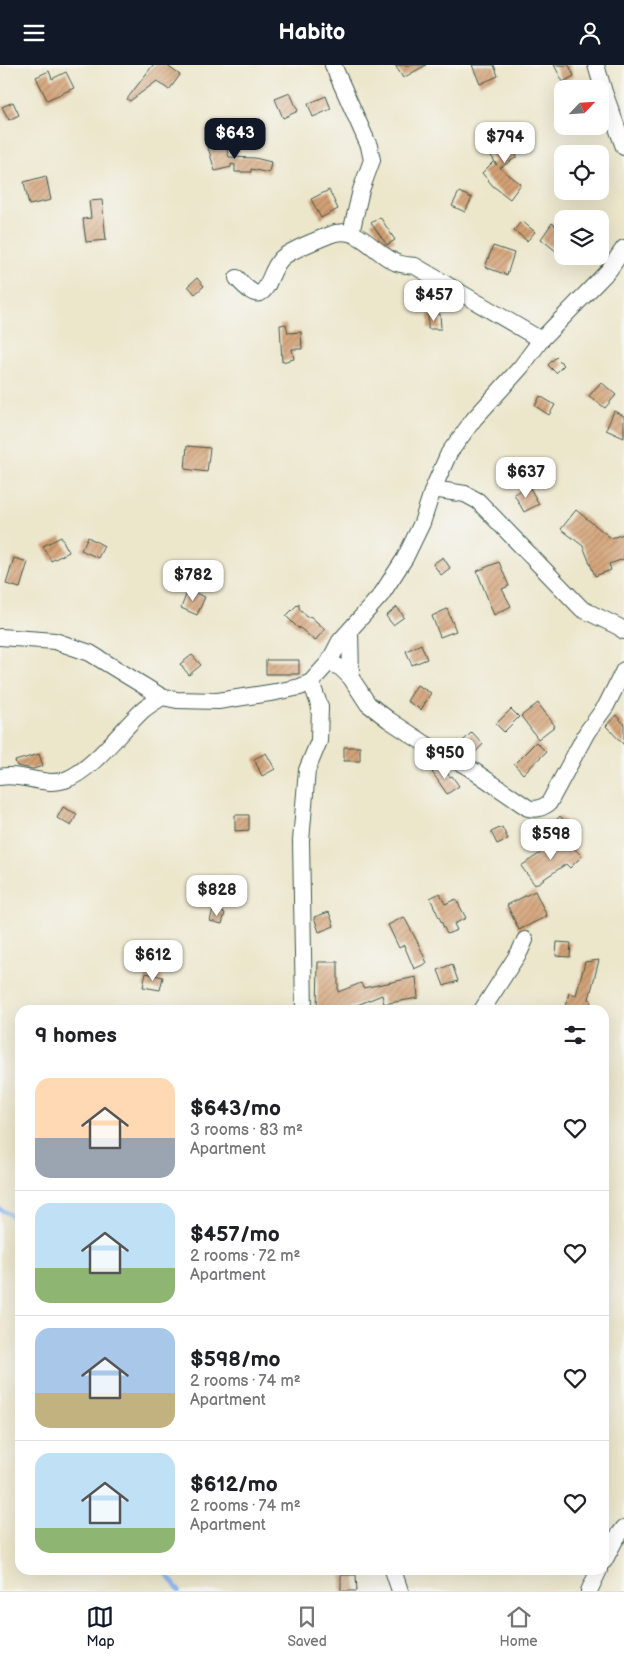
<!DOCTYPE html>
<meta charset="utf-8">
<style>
body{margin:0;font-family:"Balsamiq Sans",sans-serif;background:#f2f2f2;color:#202124;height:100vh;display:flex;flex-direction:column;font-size:19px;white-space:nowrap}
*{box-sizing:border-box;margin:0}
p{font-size:16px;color:#757577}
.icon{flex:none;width:28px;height:28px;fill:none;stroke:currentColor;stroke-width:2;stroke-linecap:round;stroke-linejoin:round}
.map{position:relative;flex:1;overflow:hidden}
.sheet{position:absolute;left:15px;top:940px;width:594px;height:570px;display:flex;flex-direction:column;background:#fff;border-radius:15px;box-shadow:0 5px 20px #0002}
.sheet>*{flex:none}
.needle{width:32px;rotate:65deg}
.controls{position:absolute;left:554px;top:15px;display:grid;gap:10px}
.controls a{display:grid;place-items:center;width:55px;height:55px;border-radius:10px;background:#fff;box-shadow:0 5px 20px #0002;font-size:25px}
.price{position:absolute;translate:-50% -42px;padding:0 11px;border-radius:10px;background:#fff;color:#222;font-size:16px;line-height:32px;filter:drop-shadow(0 1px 2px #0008)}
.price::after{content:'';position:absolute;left:50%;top:30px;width:15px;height:11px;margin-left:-8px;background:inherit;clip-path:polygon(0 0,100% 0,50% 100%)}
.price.on{background:#111827;color:#fff}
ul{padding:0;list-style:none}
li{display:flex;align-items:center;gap:15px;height:125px;padding:0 20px}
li+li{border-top:1px solid #e0e0e0}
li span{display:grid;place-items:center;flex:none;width:140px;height:100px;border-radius:15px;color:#555}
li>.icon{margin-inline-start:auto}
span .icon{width:60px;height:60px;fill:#fffc;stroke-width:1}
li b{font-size:21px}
h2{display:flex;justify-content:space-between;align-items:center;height:60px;padding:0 20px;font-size:21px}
header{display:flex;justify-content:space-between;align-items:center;height:65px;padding:0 20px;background:#111827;color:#fff;font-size:22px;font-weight:700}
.tabs{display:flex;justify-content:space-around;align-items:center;height:70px;border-top:1px solid #e0e0e0;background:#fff;font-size:14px;color:#757577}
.tabs a{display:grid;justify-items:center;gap:2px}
.tabs .on{color:#111827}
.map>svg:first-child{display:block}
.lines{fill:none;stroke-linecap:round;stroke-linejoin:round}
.stream{stroke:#86b5f1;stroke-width:4.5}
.building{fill:url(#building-hatch)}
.minor-casing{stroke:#3e564b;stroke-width:18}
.minor{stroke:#fff;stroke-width:16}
</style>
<header><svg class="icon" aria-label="menu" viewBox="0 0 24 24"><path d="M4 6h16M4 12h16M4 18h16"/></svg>Habito<svg class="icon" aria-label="person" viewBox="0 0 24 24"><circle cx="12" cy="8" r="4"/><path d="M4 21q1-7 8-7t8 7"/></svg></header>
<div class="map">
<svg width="624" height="1526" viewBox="0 0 624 1526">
<defs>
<pattern id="building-hatch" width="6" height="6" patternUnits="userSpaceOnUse" patternTransform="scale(1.25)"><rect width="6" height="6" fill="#d3a074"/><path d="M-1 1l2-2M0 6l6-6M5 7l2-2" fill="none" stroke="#ab8460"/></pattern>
</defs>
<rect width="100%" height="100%" fill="#f6f6f2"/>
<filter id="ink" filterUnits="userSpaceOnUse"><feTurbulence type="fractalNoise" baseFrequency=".02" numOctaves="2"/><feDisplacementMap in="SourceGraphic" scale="10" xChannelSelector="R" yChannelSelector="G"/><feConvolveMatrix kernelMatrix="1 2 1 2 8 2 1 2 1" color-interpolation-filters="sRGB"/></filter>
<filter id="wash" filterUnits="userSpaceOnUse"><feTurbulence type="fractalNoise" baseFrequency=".0096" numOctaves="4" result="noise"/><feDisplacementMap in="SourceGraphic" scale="20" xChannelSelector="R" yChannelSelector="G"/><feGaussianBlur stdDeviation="1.12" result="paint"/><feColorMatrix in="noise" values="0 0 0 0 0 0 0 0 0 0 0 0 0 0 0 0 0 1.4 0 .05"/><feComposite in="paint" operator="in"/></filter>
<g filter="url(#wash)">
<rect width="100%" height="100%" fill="#ece6cb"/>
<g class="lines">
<path class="stream" d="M0 1144 20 1155
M164 1505 179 1526"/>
</g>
<g id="blocks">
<path class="building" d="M153 0H166L180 10 169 25 157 16 130 36 127 34Z
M395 0H426L403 13Z
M472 0H494L498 11 480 19Z
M554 0H569L574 11 563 17Z
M49 6 52 14 66 7 74 23 47 35 36 12Z
M290 28 298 46 283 53 275 34Z
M326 31 331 44 313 52 308 39Z
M13 37 19 50 9 55 2 42Z
M522 65 530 80 515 88 517 92 500 103 521 119 510 134 493 121 482 108 493 97 497 100 488 86Z
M224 75 229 92 255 93 271 97 269 108 251 104V107H235V100L231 99V102L215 106 207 79Z
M46 111 51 135 29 140 24 117Z
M329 125 338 144 321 153 311 134Z
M459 127 472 133 465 147 452 141Z
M102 135 106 175 86 177 83 154 91 153 89 136Z
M380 152 395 175 387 180 371 158Z
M522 156 535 167 527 176 514 165Z
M552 158 562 166V191L541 174Z
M493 181 514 188 507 210 485 202Z
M197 213 204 221 195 229 188 221Z
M428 249H440L441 264H428Z
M286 259 288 268 301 267 302 284H292L294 294 282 297 280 260Z
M556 292 564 300 556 308 548 300Z
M601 317 616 330 605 343 589 331Z
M540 331 555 340 549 350 535 341Z
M614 346 624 351V373L606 365Z
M187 381 210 383 207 407 185 404Z
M529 421 539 439 524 447 514 429Z
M576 445 611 473 624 469V494L609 499 611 505 595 511 583 481 561 464Z
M61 472 69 487 51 496 43 481Z
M88 472 104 481 98 493 81 485Z
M443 492 450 503 441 510 433 499Z
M14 493 28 497 20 523 6 519Z
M499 497 509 521 502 524 511 541 494 550 477 506Z
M188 525 205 532 197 550 181 543Z
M299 538V543L308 553 310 551 325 564 315 576 299 562V564L286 551Z
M397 542 404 552 393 560 386 551Z
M447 544 456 566 440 572 432 551Z
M421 579 427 594 412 600 406 586Z
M192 590 201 600 189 610 180 599Z
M266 595H299V609H266Z
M417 620 431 628 421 645 407 636Z
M538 638 555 661 538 674 521 651Z
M511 644 519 652 504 667 496 659Z
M616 650 624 659V680L606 661Z
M472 667 483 679 471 692 458 681Z
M536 677 546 687 523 709 514 699Z
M344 682H360V696H344Z
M266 688 275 704 262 711 254 694Z
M39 689 43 701 33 704 17 701 15 696Z
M441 700 450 712 452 711 459 721 447 729 432 707Z
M63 742 77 749 71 761 57 753Z
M235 750H249V765L235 766Z
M560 751 571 762 563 770 552 759Z
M502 762 508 774 497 779 491 767Z
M563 773 582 791 570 803 566 799 535 820 521 801Z
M535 826 547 851 519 865 507 840Z
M440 828 445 839 456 834 466 853 454 859 457 865 447 869 430 833Z
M213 844 225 848 222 859 210 856Z
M329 847 334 861 319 867 314 852Z
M404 852 417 876 427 898 414 904 404 880 399 883 388 860Z
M557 877 571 878 570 892 556 891Z
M599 895 589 934 591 935 588 945H564L569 928 576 930 585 897Z
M318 897H338V927L361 918 363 923 416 912 418 933 384 939 382 930 345 945H317Z
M452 899 458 916 444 921 438 905Z
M146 908 163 912 160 925 143 922Z
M341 1510H356L357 1526H341Z"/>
</g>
</g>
<g filter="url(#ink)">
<use href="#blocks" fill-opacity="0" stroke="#3e564b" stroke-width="1"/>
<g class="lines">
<g class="minor-casing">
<path id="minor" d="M333 0 369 81 372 95 361 125 351 168
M596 0 604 27 624 82
M237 213C269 250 265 211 281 194 288 186 318 175 329 170 358 159 370 184 393 196 399 200 408 200 415 201L541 275
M433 424 465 429 478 436 582 544 619 562 624 566
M350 565 351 613
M0 572 55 576 90 588 162 632 177 635 218 636 276 627 300 622 311 617 329 597 340 576 381 530 405 493 422 458 433 424 449 388 474 354 521 302 541 275 609 205 624 183
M329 597 341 603 351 613 368 639 389 655 430 682 468 702 528 743C537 745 542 743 549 738L587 667 606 641 624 605
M0 712C21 707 43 722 65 715 93 705 121 665 143 645 149 640 156 636 162 632
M304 945 301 776 307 705 319 676 320 642 311 617
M482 945 520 886 525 875
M604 1496 615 1475 624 1463
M393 1505 400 1526
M589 1526 599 1505"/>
</g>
<use href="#minor" class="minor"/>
</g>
</g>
</svg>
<div class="controls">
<a><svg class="needle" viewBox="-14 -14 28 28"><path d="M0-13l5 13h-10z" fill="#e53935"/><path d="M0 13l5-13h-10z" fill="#757577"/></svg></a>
<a><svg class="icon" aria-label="locate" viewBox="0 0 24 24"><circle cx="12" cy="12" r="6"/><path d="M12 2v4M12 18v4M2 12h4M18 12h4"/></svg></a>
<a><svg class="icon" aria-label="layers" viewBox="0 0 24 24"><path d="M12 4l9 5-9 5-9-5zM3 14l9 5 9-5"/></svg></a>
</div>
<b class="price on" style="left:235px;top:95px">$643</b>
<b class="price" style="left:505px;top:99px">$794</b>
<b class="price" style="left:434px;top:257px">$457</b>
<b class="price" style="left:526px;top:434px">$637</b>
<b class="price" style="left:193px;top:537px">$782</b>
<b class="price" style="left:445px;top:715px">$950</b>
<b class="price" style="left:551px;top:796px">$598</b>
<b class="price" style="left:217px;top:852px">$828</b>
<b class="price" style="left:153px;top:917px">$612</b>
<section class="sheet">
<h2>9 homes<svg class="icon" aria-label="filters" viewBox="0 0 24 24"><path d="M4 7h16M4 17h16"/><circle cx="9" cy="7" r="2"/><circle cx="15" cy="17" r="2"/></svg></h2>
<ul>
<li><span style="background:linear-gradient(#ffd9b3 60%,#9aa5b1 0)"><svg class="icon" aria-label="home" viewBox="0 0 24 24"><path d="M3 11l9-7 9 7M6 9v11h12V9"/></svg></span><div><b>$643/mo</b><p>3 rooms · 83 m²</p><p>Apartment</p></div><svg class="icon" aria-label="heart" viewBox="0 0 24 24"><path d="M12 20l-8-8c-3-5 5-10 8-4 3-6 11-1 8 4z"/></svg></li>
<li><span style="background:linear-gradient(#bfe0f5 65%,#8fb573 0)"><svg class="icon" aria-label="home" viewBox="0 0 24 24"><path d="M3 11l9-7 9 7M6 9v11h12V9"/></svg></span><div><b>$457/mo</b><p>2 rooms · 72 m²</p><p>Apartment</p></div><svg class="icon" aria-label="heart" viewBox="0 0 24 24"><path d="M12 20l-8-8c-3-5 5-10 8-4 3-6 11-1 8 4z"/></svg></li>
<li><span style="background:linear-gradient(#a9c7e8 65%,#c2b280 0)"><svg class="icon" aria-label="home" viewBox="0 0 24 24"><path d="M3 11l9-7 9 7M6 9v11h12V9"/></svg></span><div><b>$598/mo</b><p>2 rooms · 74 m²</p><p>Apartment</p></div><svg class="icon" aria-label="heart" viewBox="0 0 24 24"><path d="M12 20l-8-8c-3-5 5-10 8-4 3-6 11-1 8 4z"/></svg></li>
<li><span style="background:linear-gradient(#bfe0f5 75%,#8fb573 0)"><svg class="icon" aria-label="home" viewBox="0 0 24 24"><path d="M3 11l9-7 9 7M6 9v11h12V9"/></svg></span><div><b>$612/mo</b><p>2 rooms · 74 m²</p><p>Apartment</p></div><svg class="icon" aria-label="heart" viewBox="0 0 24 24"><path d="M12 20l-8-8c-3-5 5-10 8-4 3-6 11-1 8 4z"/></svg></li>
</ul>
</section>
</div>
<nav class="tabs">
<a class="on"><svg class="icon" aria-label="map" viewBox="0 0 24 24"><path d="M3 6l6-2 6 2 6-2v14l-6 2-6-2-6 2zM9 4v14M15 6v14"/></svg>Map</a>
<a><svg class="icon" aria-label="saved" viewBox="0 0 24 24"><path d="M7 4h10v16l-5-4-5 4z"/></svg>Saved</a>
<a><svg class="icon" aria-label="home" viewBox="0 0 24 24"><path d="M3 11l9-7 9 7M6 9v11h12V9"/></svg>Home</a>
</nav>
